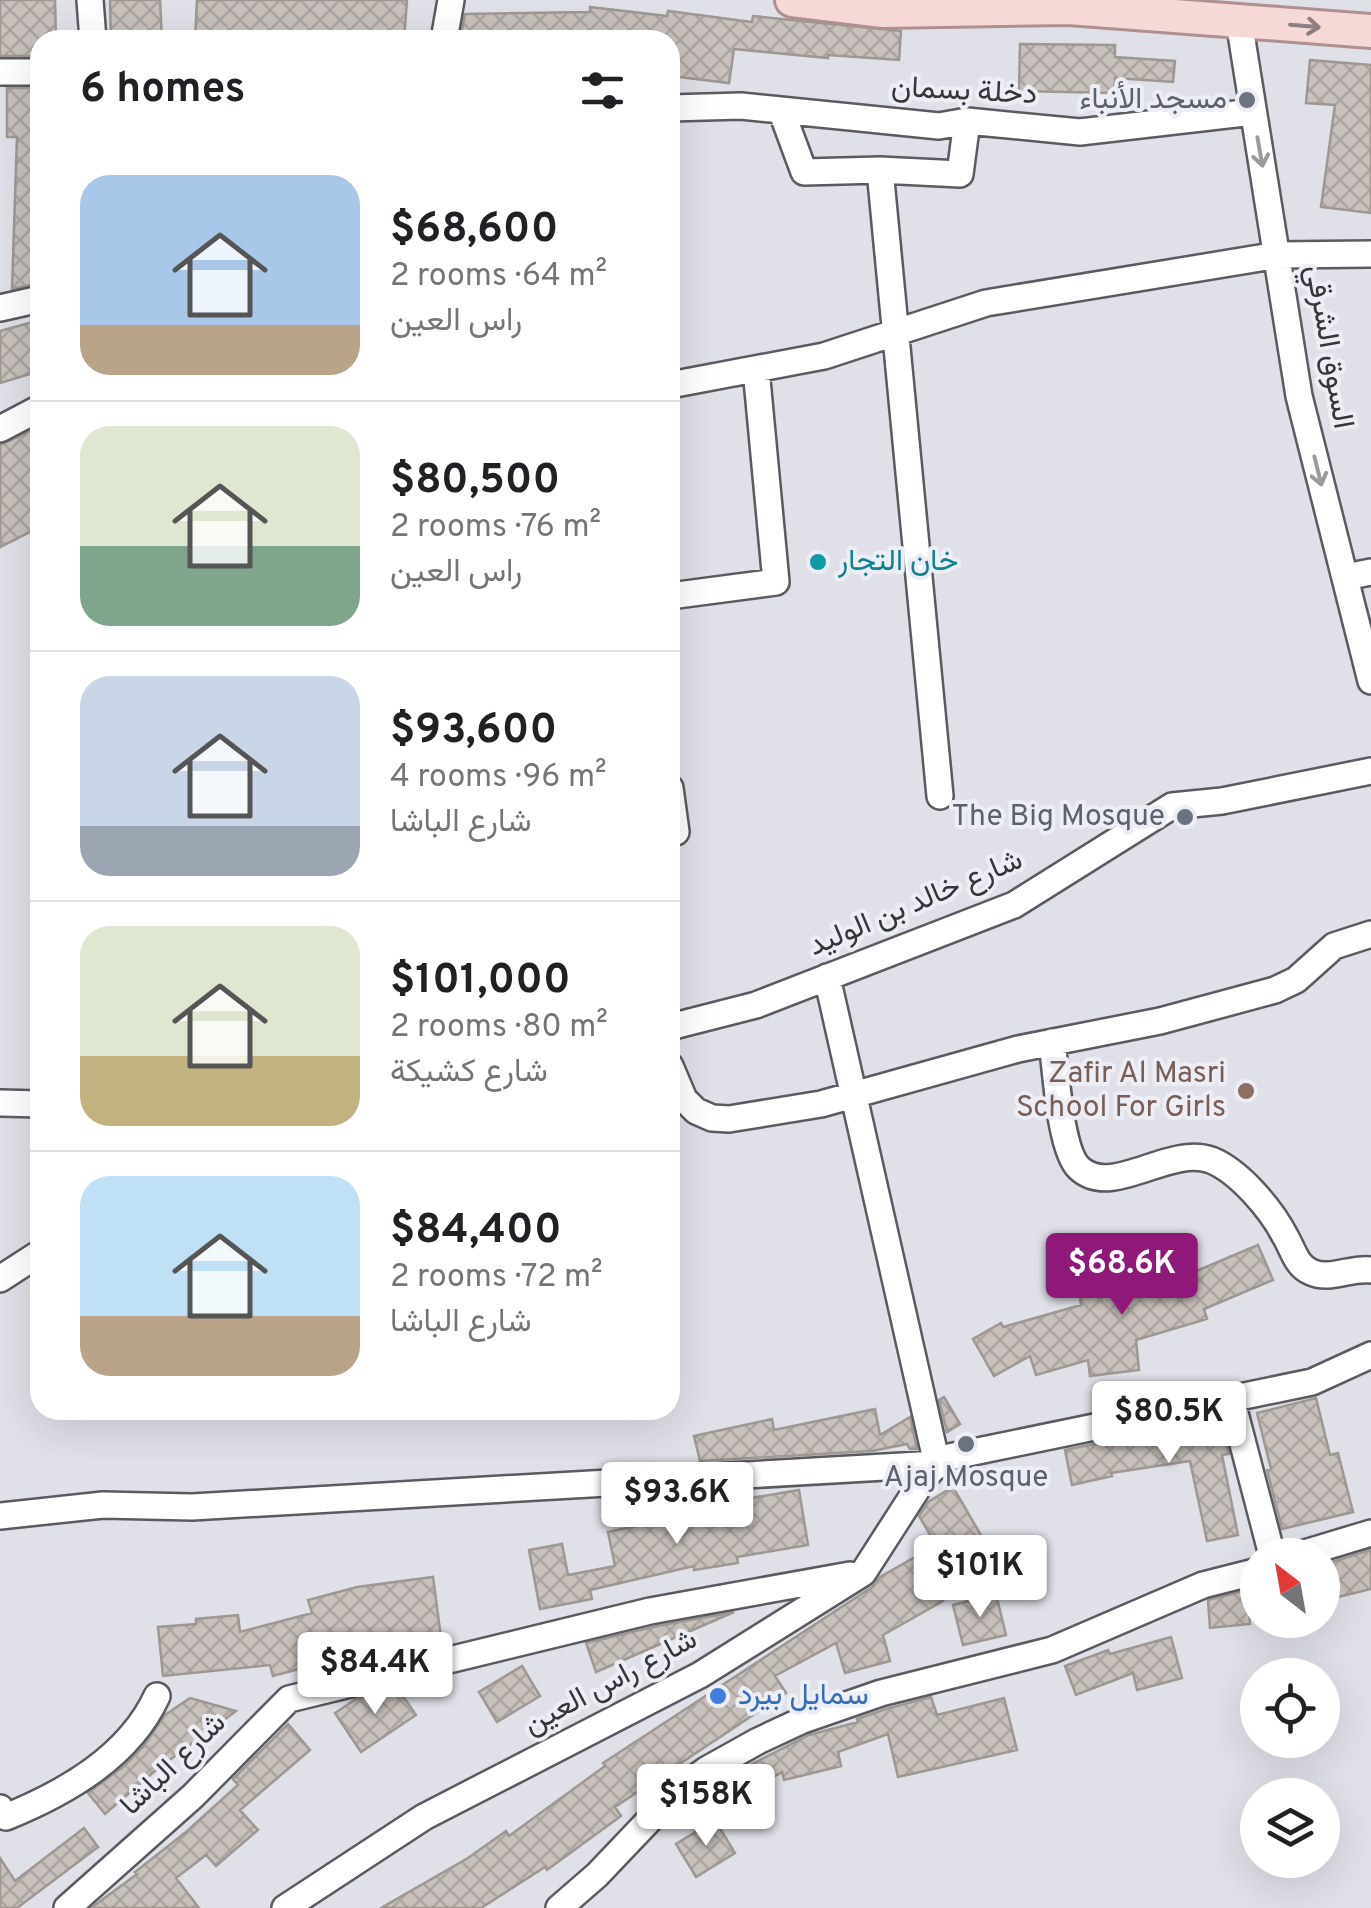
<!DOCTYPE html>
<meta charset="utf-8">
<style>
body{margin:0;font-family:Overpass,Vazirmatn,sans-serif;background:#f6f6f6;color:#202124;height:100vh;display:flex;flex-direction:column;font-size:38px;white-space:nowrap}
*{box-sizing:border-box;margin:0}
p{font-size:32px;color:#757577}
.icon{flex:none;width:55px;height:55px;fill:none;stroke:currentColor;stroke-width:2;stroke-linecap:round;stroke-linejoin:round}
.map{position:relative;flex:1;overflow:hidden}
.side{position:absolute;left:30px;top:30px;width:650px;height:1390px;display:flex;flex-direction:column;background:#fff;border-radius:30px;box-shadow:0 10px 40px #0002}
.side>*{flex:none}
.needle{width:65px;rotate:329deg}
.controls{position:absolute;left:1240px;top:1538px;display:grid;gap:20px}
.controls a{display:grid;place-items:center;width:100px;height:100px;border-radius:50%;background:#fff;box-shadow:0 10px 40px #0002;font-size:50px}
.price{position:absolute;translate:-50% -85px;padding:0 22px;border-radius:10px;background:#fff;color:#222;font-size:32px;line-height:65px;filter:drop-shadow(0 2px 5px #0008)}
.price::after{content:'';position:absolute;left:50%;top:60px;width:30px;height:22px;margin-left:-15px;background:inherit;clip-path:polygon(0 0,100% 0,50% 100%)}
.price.selected{background:#8e1979;color:#fff}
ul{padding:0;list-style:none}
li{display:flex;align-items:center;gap:30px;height:250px;padding:0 50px}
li+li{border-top:2px solid #e0e0e0}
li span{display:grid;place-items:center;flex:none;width:280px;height:200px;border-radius:30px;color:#555}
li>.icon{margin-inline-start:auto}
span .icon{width:120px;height:120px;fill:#fffc;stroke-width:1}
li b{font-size:42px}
h2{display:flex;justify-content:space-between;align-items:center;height:120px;padding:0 50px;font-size:42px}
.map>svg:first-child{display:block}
.building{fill:url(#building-cross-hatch);stroke:#9e9792;stroke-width:2.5}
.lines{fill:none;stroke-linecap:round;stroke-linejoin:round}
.minor-casing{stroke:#5a5a61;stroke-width:30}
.major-casing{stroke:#af8f8f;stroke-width:38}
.minor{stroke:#fff;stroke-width:25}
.major{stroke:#f6d9d7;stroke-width:32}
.oneway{stroke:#8c7f80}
.oneway2{stroke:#9a9a9c}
.worship-dot{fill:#6b7280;stroke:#ecedf5;stroke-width:4}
.culture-dot{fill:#0f9aa8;stroke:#ecedf5;stroke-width:4}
.education-dot{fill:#8d6e63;stroke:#ecedf5;stroke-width:4}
.shop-dot{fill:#3f7fe0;stroke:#ecedf5;stroke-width:4}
.labels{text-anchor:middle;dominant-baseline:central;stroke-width:8;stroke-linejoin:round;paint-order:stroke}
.street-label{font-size:30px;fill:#353639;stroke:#ecedf5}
.worship-label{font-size:30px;fill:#5b616d;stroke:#ecedf5;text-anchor:end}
.culture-label{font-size:30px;fill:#0d838f;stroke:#ecedf5;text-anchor:start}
.education-label{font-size:30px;fill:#785e54;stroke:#ecedf5;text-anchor:end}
.shop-label{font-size:30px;fill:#366cbe;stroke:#ecedf5;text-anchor:start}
</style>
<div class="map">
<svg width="1371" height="1908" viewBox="0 0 1371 1908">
<defs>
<pattern id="building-cross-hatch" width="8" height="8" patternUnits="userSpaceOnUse" patternTransform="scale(2.5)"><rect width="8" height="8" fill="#c8c1bb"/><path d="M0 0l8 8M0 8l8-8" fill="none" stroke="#aca6a2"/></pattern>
</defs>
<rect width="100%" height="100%" fill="#dfe0e8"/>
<path class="building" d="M0 0H55L56 40H40V56H0Z
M110 0H160L162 40H111Z
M197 0H407L404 40H195Z
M590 7 667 16 668 11 752 22 753 16 901 31 899 60 828 55V58L734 49 729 83 670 76V40H460L465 14 590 12Z
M1020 44 1115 45V57L1175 61 1173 82 1115 78 1114 93 1019 91Z
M1310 60 1371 65V213L1321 207 1335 105 1306 103Z
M7 88H40V283L12 289 17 137H7Z
M40 320V371L0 383V331Z
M36 428 40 443V527L0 547V445Z
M1258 1245 1273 1280 1204 1309 1207 1319 1136 1340 1139 1370 1090 1376 1088 1360 1036 1375 1030 1356 994 1376 973 1339 1001 1323 1003 1327 1081 1305 1079 1291 1139 1284 1137 1276 1190 1261 1194 1272Z
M944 1397 960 1424 947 1432 939 1400Z
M1316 1398 1330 1455 1338 1453 1353 1512 1282 1529 1267 1470 1271 1469 1257 1413Z
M875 1409 880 1435 910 1417 917 1449H910L907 1444 872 1451 700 1461 694 1436 772 1419 774 1430Z
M1219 1418 1229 1454 1222 1455 1238 1535 1207 1541 1190 1461 1111 1473 1112 1476 1072 1485 1065 1450Z
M953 1487 982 1537 926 1571 943 1601 883 1635 890 1661 845 1673 836 1643 775 1676 786 1693 615 1807 621 1816 547 1870 545 1867 481 1908H381L468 1858 506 1831 509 1836 605 1766 603 1763 872 1587 880 1577 936 1545 919 1516 928 1502Z
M799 1490 808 1545 737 1557 738 1563 694 1570V1566L590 1590 592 1599 540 1609 529 1550 562 1544 568 1575 615 1566 608 1532 745 1503V1499Z
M1371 1550V1589L1322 1601V1565Z
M433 1577 442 1645 382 1654 381 1647 273 1676 270 1665 163 1676 158 1627 196 1624V1619L238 1615 240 1632 312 1613 308 1600 357 1587Z
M1247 1590 1250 1624 1210 1628 1208 1600Z
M996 1594 1006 1635 963 1645 953 1605Z
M734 1612 596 1672 586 1643 653 1627Z
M1171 1637 1182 1678 1137 1690 1133 1673 1076 1695 1065 1666 1108 1650 1110 1654Z
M522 1666 540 1696 497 1722 479 1692Z
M398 1689 416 1715 361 1752 335 1713 356 1699Z
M931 1697 937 1715 1004 1698 1017 1750 898 1777 888 1734 838 1752 841 1766 784 1780 782 1772 740 1797 728 1776 809 1735 858 1722 857 1719 886 1709Z
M190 1698 236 1711 156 1770 105 1814 88 1793 124 1766 143 1747 165 1715Z
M288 1724 310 1750 240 1810 258 1830 216 1866 206 1855 176 1878 199 1908H91L137 1874 135 1872 186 1832 238 1785 233 1779Z
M715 1820 735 1853 696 1877 676 1844Z
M84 1828 98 1847 17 1908H0V1858L15 1881Z"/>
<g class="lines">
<g class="minor-casing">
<path id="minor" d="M90 0 93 40
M1239 21 1299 396 1371 681
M444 40 451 0
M0 72H40
M670 108 741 106 939 126 967 121 1080 132 1253 112
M781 110 804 172 880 170 940 796
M880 170 960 174 967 121
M0 308 40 299
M670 385 824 356 986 303 1278 255 1371 254
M0 429 40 408
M1345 577 1371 572
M670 596 776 582 756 369
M670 788 676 832
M827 977 937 1464 926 1476
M670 1027 756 1005 1014 905 1172 806 1222 801 1371 771
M1052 1042C1056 1071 1060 1150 1079 1168 1112 1199 1168 1145 1211 1160 1239 1171 1271 1209 1285 1236 1293 1249 1296 1266 1311 1272 1330 1281 1351 1267 1371 1270
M670 1066 684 1099 696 1111 712 1118 729 1119 821 1104 1018 1049 1160 1021 1275 990 1296 980 1334 946 1371 934
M0 1103 40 1104
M0 1279 40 1253
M1231 1398 1272 1555
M0 1516 103 1505 192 1507 937 1464
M1298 1555 1371 1533
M0 1808 6 1817C65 1793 129 1757 157 1696
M67 1908 193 1796 289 1699 650 1611 850 1575
M285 1908 424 1817 700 1675 863 1573 928 1472 949 1457 1312 1382 1371 1355
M559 1908 597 1875 676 1792 706 1770 758 1741 803 1720 881 1693 1052 1650 1203 1585 1258 1571"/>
</g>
<g class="major-casing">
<path id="major" d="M792 0 883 11 1069 8 1371 31"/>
</g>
<use href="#minor" class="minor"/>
<use href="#major" class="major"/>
</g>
<defs><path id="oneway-shaft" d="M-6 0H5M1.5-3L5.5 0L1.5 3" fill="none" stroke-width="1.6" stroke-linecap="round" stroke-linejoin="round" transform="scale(2.5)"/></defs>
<use class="oneway" href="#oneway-shaft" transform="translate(1305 26) rotate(5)"/>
<g class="oneway2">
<use href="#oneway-shaft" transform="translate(1260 152) rotate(80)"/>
<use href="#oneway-shaft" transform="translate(1318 471) rotate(76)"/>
</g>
<g class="worship-dot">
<circle cx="1247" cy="100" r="10"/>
<circle cx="1185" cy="817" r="10"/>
<circle cx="966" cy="1444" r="10"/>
</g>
<circle class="culture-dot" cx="818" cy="562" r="10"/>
<circle class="education-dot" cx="1246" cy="1091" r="10"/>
<circle class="shop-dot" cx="718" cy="1696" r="10"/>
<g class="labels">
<g class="street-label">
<text transform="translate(964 92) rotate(3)">دخلة بسمان</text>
<text transform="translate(1328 347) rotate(80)">السوق الشرقي</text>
<text transform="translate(916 904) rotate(-23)">شارع خالد بن الوليد</text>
<text transform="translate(611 1683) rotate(-28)">شارع راس العين</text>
<text transform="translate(174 1765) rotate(-44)">شارع الباشا</text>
</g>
<g class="worship-label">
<text x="1227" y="100">مسجد الأنباء</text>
<text x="1165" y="817">The Big Mosque</text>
<text x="966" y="1478" text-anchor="middle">Ajaj Mosque</text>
</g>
<g class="culture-label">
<text x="838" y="562">خان التجار</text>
</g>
<g class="education-label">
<text x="1226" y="1074">Zafir Al Masri<tspan x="1226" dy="34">School For Girls</tspan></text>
</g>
<g class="shop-label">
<text x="738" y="1696">سمايل بيرد</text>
</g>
</g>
</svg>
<div class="controls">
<a><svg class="needle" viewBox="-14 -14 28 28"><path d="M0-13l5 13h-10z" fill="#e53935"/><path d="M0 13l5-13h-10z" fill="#757577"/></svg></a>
<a><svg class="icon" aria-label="locate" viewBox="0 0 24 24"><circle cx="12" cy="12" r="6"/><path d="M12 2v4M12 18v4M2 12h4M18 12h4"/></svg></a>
<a><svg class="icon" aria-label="layers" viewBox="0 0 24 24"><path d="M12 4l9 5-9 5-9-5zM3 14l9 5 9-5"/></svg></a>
</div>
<b class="price selected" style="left:1122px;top:1318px">$68.6K</b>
<b class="price" style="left:1169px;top:1466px">$80.5K</b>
<b class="price" style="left:677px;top:1547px">$93.6K</b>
<b class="price" style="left:980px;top:1620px">$101K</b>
<b class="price" style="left:375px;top:1717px">$84.4K</b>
<b class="price" style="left:706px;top:1849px">$158K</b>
<section class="side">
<h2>6 homes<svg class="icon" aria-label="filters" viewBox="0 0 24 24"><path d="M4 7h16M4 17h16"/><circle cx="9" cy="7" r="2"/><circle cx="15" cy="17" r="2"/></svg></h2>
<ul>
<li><span style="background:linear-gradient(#a9c7e8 75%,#b9a48a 0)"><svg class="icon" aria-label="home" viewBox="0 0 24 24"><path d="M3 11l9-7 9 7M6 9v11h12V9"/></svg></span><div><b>$68,600</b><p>2 rooms · 64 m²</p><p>راس العين</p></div></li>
<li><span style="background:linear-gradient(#dfe7d0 60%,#7fa58c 0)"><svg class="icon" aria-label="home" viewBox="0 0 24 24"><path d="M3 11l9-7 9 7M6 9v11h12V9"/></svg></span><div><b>$80,500</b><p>2 rooms · 76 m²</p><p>راس العين</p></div></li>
<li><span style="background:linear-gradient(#c9d6e8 75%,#9aa5b1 0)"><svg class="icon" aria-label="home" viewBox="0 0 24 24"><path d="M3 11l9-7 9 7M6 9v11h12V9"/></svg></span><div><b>$93,600</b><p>4 rooms · 96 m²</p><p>شارع الباشا</p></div></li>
<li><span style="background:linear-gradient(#dfe7d0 65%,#c2b280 0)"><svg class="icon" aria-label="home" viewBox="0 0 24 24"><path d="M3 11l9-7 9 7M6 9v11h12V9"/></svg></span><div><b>$101,000</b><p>2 rooms · 80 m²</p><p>شارع كشيكة</p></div></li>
<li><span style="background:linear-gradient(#bfe0f5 70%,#b9a48a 0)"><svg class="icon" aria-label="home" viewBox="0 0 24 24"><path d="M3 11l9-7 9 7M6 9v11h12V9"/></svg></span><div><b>$84,400</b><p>2 rooms · 72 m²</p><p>شارع الباشا</p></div></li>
</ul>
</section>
</div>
